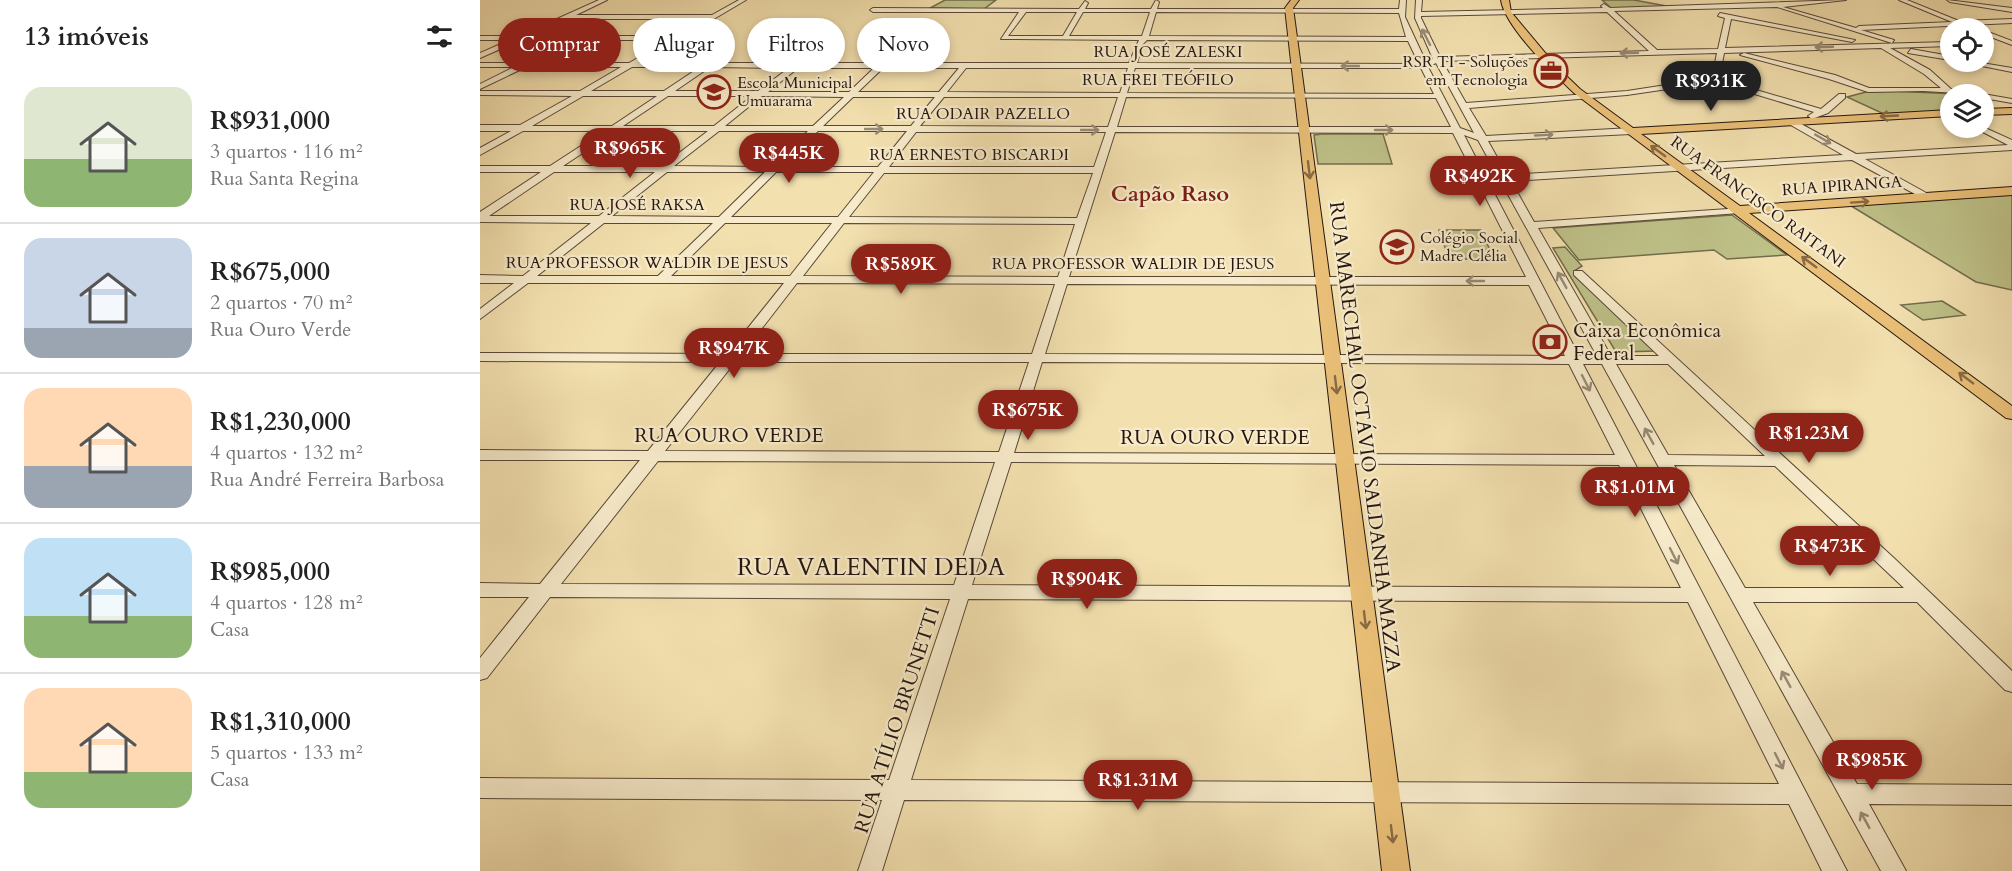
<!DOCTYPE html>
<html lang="pt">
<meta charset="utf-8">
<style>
body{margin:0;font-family:Cardo,serif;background:#f6f6f6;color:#222;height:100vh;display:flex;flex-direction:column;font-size:22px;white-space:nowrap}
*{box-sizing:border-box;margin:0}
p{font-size:20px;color:#767676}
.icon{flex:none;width:33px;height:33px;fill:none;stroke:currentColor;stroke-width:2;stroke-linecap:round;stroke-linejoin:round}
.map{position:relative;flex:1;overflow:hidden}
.sheet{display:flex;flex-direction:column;background:#fff;width:480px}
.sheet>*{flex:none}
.top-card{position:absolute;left:18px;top:18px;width:570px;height:54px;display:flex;gap:12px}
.controls{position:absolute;left:1460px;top:18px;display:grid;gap:12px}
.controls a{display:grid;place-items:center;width:54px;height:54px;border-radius:50%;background:#fff;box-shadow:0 3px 9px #0003;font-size:30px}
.price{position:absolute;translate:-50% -51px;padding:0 14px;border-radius:21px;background:#8f2418;color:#fff;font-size:20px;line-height:39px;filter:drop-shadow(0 2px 3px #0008)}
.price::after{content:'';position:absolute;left:50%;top:36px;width:18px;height:14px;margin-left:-9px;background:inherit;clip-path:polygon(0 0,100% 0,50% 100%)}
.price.on{background:#222;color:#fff}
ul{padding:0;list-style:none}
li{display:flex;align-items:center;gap:18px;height:150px;padding:0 24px}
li+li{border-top:2px solid #e0e0e0}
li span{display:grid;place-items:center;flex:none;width:168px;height:120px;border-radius:18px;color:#555}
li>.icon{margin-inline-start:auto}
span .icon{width:72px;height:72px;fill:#fffc;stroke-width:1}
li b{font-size:26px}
h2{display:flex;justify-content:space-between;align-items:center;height:72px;padding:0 24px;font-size:26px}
.pill{padding:0 21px;border-radius:27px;background:#fff;box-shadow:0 3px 9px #0003;font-size:21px;line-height:54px}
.pill.on{background:#8f2418;color:#fff}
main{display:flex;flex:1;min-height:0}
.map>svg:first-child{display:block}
.green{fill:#bec188;stroke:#726c4c;stroke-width:1.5}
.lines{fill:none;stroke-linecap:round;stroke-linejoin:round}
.minor-casing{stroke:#594837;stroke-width:2}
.major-casing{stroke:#26160f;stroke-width:2}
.minor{fill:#f7ebcb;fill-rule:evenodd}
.major{fill:#eac078;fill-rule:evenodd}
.oneway{stroke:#998b76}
.oneway2{stroke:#886b44}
.labels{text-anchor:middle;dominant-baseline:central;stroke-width:4.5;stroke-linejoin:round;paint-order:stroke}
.far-street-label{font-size:16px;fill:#26160f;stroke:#f7ebcb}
.far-poi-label{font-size:16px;fill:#26160f;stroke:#f7ebcb;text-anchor:start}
.poi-label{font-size:20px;fill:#26160f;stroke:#f7ebcb;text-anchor:start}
.street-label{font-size:20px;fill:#26160f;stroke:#f7ebcb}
.far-district-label{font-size:22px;font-weight:bold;fill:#7a1f14;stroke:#f7ebcb}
.near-street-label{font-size:24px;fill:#26160f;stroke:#f7ebcb}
</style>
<main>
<section class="sheet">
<h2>13 imóveis<svg class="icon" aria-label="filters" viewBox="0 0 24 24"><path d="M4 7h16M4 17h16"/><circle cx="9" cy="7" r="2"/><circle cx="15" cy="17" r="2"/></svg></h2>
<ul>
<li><span style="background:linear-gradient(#dfe7d0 60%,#8fb573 0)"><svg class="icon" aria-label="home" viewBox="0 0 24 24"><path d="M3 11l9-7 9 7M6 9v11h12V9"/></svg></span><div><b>R$931,000</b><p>3 quartos · 116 m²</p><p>Rua Santa Regina</p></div></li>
<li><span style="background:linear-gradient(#c9d6e8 75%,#9aa5b1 0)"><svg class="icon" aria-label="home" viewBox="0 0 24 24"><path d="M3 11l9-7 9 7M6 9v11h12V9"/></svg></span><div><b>R$675,000</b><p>2 quartos · 70 m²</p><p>Rua Ouro Verde</p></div></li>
<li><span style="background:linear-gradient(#ffd9b3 65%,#9aa5b1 0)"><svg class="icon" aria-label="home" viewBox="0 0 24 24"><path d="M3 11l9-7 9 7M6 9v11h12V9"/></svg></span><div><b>R$1,230,000</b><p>4 quartos · 132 m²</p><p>Rua André Ferreira Barbosa</p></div></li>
<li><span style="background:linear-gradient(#bfe0f5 65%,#8fb573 0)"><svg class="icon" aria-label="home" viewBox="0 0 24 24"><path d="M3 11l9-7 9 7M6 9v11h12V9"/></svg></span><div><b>R$985,000</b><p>4 quartos · 128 m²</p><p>Casa</p></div></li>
<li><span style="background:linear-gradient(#ffd9b3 70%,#8fb573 0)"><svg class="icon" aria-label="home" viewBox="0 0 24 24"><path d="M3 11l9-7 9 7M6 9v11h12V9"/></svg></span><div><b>R$1,310,000</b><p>5 quartos · 133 m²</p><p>Casa</p></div></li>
</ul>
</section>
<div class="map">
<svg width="1532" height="871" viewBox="0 0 1532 871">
<rect width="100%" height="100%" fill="#f3e0af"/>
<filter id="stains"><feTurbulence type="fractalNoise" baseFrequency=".00333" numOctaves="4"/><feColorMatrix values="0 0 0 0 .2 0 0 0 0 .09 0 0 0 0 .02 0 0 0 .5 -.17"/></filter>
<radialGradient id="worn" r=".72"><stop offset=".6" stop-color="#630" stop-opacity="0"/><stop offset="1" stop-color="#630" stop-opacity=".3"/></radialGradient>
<path class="green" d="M465 0H516L504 9 450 8Z
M1122 0H1154L1192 7 1131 8Z
M1412 91 1478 94H1470V111L1406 115 1367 97 1386 92Z
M842 134H903L912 164H838L834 135Z
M1532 193V290L1496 282 1368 204Z
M1252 215 1307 255 1247 259 1234 250 1099 260 1073 228Z
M959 230H1001L1014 259H969Z
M1085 247 1102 266 1094 271 1095 276 1177 351 1136 352 1073 248Z
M1462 301 1485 315 1443 320 1421 305Z"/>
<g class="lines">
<g class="minor-casing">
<path id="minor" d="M119 0H127L96 15H232L259 0H266L159 63H649L659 40 521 39 539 12H393L390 10 393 8 599 9 605 1 608 3 605 9H671L676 0 679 2 677 9H919L920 0H926L925 17 946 62 953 59 935 18 936 0H942L941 12 1123 8 1121 6 1124 4 1130 8 1366 0 1303 7 1376 28 1379 26 1472 22 1419 0H1427L1479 21 1532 19V23L1381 30 1414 40 1412 43 1297 7 1134 11 1177 50 1238 49 1245 18 1238 16 1240 13 1375 40 1372 42 1251 19 1245 48 1470 42V46L1410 48 1450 70 1471 89 1496 94 1443 91 1388 92 1349 79 1260 55 1264 53 1355 75 1389 88H1461L1444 74 1401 48 1244 53 1239 79 1341 109 1359 94H1365V98L1348 113 1332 119 1328 116 1334 112 1235 82 1147 95 989 108 1006 136 1151 128 1155 131 1151 134 1008 141 1027 175 1363 155 1309 124 1308 122 1312 119 1376 154 1528 145 1495 128 1503 127 1532 140V150L1385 159 1450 195V199L1446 200 1372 160 1031 181 1054 222 1263 208V212L1259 213 1058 228 1131 356H1179L1094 275V271H1102L1416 560 1532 671V692L1525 690 1437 602H1273L1377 784 1532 785V805L1389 804 1426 871H1401L1122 364H1103L1367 871H1342L1309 804 424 800 402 871H378L402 800 0 798V778L409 780 470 599 70 597 7 678 0 680V658L49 597H0V583L60 584 160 460H0V450L168 451 240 362 0 361V353L247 354 304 283H48L0 319V309L34 283H0V275L43 276 111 223 0 222V212L61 172H0V166H70L124 131H43L0 155V148L31 131H0V125H40L92 96 0 95V91H100L141 67H46L0 89V84L34 67H0V63H44L90 40H41L0 58V53L30 40H0V36H39ZM546 12H597L583 36H528ZM603 12H670L662 36H589ZM676 12 919 13 926 37 669 36ZM1127 12 1169 51 960 57 941 18V16ZM87 19H226L196 36H50ZM101 40H189L149 63H55ZM667 40 928 41 939 64 657 63 662 45ZM1237 53 1232 78 1147 91 986 103 962 61ZM956 63 994 133 980 128 948 67ZM152 67H220L184 91H111ZM230 67 309 68 278 91H195ZM318 68H394L369 92H288ZM403 68H479L459 92H378ZM486 68H648L640 93 467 92ZM655 68H941L954 94 647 93ZM103 96H177L132 126H52ZM188 96H272L234 126H143ZM282 96 364 97 333 126H245ZM373 97H455L431 126H343ZM464 97H638L628 127 440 126ZM646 97 956 98 971 127H637ZM136 131H228L182 166H83ZM239 131H328L291 167 194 166ZM338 131H427L398 167H302ZM436 132H626L614 167H409ZM635 132 973 133 1046 277H589ZM984 135 998 140 1117 356H1099ZM74 172H175L119 216H9ZM187 172H285L239 217 132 216ZM296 172H394L358 217H251ZM404 173H613L597 218 369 217ZM124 223H233L178 276H57ZM245 223H352L310 276H191ZM364 223 595 224 578 277 323 276ZM317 283 575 284 552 354H262ZM587 284 1049 285 1085 356 565 354ZM255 362H549L519 452 185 451ZM562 362 1089 364 1135 455 534 453ZM1136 364H1188L1285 456 1188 455ZM178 461 515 462 474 585 81 584ZM531 462 1139 465 1201 588 492 585ZM1194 465 1295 466 1424 588H1265ZM488 599 1208 602 1299 784 431 780Z
M1467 0 1532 8V12L1470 2Z
M1503 30 1532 41V45L1503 34Z
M1431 49 1470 56V60L1428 53Z
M1482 62H1496L1532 68V72Z
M1500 94H1503L1532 99V103L1503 98V94Z"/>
</g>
<g class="major-casing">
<path id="major" d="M811 0H819L813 8 930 871H902L805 8Z
M1021 0H1029L1031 12 1076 66 1100 89 1153 128 1470 110V116L1161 134 1260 206 1532 187V195L1269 213 1532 406V419L1526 418 1094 93C1073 73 1025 27 1021 0Z
M1532 108V114L1503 115V109Z"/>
</g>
<use href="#minor" class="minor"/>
<use href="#major" class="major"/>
</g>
<defs><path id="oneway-shaft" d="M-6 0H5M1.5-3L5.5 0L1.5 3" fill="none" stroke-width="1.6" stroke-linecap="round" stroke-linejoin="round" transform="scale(1.5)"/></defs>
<g class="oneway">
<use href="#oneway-shaft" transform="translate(946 37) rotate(-117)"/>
<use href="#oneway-shaft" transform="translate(1344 47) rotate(178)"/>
<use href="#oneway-shaft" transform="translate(1149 53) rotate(178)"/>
<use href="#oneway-shaft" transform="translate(870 66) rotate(-180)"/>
<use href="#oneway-shaft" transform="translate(394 129)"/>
<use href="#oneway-shaft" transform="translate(610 130)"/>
<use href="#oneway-shaft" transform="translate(904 130)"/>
<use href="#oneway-shaft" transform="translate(1064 135) rotate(-3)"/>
<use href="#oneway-shaft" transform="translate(1343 139) rotate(30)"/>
<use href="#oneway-shaft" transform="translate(1082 280) rotate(-119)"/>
<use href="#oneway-shaft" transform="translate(995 281) rotate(-180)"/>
<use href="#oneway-shaft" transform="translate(1106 383) rotate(63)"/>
<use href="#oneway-shaft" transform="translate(1169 436) rotate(-119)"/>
<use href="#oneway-shaft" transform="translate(1194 556) rotate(63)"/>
<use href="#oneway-shaft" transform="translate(1306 679) rotate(-119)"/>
<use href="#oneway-shaft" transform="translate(1299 761) rotate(63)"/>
<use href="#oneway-shaft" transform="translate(1385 820) rotate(-119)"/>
</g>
<g class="oneway2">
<use href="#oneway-shaft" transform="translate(1409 116) rotate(177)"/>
<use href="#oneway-shaft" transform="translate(1178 151) rotate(-144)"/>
<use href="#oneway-shaft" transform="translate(829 170) rotate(83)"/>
<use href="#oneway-shaft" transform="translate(1380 202) rotate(-4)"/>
<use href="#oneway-shaft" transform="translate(1329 262) rotate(-144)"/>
<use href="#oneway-shaft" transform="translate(1486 378) rotate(-143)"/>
<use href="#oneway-shaft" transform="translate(856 385) rotate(83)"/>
<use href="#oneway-shaft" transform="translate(885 620) rotate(83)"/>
<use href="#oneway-shaft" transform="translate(912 834) rotate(83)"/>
</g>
<defs>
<g id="office-ring" transform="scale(1.725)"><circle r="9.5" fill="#f7ebcb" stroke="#8f2418" stroke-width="1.5"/><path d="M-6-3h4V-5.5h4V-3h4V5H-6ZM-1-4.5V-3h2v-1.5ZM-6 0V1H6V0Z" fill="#8f2418"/></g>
<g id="school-ring" transform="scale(1.725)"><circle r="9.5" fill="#f7ebcb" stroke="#8f2418" stroke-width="1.5"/><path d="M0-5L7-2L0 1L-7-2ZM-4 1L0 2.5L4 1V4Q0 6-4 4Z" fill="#8f2418"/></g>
<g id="bank-ring" transform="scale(1.725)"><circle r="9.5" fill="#f7ebcb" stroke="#8f2418" stroke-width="1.5"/><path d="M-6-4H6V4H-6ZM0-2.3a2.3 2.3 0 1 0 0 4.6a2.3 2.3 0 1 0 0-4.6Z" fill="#8f2418"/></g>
</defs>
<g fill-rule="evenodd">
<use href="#office-ring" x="1071" y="71"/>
<use href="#school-ring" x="234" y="92"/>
<use href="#school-ring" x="917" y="247"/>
<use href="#bank-ring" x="1070" y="342"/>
</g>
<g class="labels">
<g class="far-street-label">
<text x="688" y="52">RUA JOSÉ ZALESKI</text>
<text x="678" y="80">RUA FREI TEÓFILO</text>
<text x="503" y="114">RUA ODAIR PAZELLO</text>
<text x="489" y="155">RUA ERNESTO BISCARDI</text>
<text transform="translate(1362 186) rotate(-4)">RUA IPIRANGA</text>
<text transform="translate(1278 202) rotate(36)">RUA FRANCISCO RAITANI</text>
<text x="157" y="205">RUA JOSÉ RAKSA</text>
<text x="167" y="263">RUA PROFESSOR WALDIR DE JESUS</text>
<text x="653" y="264">RUA PROFESSOR WALDIR DE JESUS</text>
</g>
<g class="far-poi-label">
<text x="1048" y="62" text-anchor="end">RSR TI - Soluções<tspan x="1048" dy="18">em Tecnologia</tspan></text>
<text x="257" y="83">Escola Municipal<tspan x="257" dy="18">Umuarama</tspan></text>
<text x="940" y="238">Colégio Social<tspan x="940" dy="18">Madre Clélia</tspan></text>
</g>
<g class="poi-label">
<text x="1093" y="330">Caixa Econômica<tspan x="1093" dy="23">Federal</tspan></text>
</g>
<g class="street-label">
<text x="249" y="435">RUA OURO VERDE</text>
<text x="735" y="437">RUA OURO VERDE</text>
<text transform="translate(885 437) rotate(83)">RUA MARECHAL OCTÁVIO SALDANHA MAZZA</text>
<text transform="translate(417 720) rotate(-72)">RUA ATÍLIO BRUNETTI</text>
</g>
<g class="far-district-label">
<text x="690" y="194">Capão Raso</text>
</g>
<g class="near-street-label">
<text x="391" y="567">RUA VALENTIN DEDA</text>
</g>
</g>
<rect width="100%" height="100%" filter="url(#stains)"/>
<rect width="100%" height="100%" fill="url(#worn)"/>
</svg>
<div class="controls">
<a><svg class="icon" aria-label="locate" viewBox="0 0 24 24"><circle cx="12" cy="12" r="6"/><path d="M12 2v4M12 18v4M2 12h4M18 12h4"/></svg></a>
<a><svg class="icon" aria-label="layers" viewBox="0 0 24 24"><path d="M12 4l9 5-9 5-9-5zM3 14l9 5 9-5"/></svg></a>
</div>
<b class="price on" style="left:1231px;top:112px">R$931K</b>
<b class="price" style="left:150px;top:179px">R$965K</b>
<b class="price" style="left:309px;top:184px">R$445K</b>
<b class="price" style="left:1000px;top:207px">R$492K</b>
<b class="price" style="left:421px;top:295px">R$589K</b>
<b class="price" style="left:254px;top:379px">R$947K</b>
<b class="price" style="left:548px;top:441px">R$675K</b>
<b class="price" style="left:1329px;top:464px">R$1.23M</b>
<b class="price" style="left:1155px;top:518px">R$1.01M</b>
<b class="price" style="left:1350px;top:577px">R$473K</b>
<b class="price" style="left:607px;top:610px">R$904K</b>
<b class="price" style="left:1392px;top:791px">R$985K</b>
<b class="price" style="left:658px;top:811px">R$1.31M</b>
<div class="top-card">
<a class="pill on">Comprar</a>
<a class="pill">Alugar</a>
<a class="pill">Filtros</a>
<a class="pill">Novo</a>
</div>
</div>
</main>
